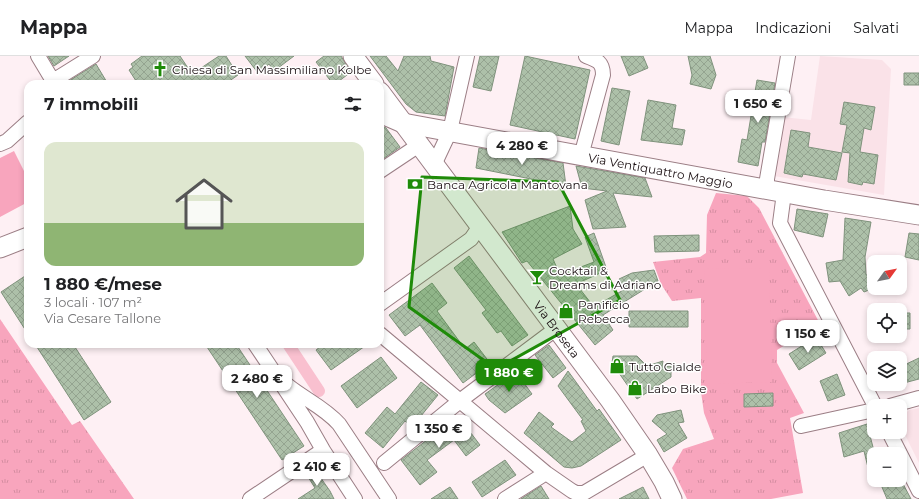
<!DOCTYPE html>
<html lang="it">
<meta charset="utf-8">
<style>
body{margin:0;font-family:Montserrat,sans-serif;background:#f2f2f2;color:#202124;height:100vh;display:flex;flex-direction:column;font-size:15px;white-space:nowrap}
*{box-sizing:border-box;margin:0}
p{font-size:13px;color:#757577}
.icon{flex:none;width:22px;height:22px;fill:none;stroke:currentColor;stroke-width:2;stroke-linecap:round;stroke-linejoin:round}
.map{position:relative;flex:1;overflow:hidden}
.sheet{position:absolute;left:24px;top:24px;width:360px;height:268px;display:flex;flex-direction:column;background:#fff;border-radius:12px;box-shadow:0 2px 6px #0003}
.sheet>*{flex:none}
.needle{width:26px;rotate:57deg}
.buttons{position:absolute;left:867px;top:199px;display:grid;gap:8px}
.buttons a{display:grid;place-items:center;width:40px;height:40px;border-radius:8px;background:#fff;box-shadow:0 2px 6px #0003;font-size:20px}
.price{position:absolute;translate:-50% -34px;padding:0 9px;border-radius:8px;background:#fff;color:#222;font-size:13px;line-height:26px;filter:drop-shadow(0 1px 2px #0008)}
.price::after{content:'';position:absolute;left:50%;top:24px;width:12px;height:9px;margin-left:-6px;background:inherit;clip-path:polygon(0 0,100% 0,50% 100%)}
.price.current{background:#1f8b09;color:#fff}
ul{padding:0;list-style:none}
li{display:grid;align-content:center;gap:8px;height:212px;padding:0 20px}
li span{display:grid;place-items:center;height:124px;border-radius:12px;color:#555}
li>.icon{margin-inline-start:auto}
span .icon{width:72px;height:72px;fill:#fffc;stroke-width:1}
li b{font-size:17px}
h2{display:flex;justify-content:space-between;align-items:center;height:48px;padding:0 20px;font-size:17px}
header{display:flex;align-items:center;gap:24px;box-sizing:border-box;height:56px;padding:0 20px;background:#fff;border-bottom:1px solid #e0e0e0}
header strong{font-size:19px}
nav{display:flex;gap:22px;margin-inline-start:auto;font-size:14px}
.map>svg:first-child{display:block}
.built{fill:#fae2e8}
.grass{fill:url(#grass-tufts)}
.pitch{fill:#f8a5bd}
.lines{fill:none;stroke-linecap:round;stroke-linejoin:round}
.canal{stroke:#f9c0cf;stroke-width:12}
.building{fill:url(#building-cross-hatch);stroke:#7f927c}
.street-casing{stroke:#9b7e85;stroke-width:16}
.secondary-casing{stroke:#9b7e85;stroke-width:21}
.street{stroke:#fff;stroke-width:14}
.secondary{stroke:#fff;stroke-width:19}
.marked{fill:#1f8b09;fill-opacity:0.2;stroke:#1f8b09;stroke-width:3;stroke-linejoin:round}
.labels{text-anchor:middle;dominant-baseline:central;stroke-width:3;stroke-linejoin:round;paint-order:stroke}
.poi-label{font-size:12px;fill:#190e11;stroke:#fff;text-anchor:start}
.street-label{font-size:12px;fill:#190e11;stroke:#fff}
</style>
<header>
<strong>Mappa</strong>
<nav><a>Mappa</a><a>Indicazioni</a><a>Salvati</a></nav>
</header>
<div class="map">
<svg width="919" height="443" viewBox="0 0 919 443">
<defs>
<pattern id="grass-tufts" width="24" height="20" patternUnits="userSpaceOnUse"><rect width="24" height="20" fill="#f8a5bd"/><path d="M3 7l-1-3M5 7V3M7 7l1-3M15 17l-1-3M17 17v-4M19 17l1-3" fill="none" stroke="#d48da1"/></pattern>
<pattern id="building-cross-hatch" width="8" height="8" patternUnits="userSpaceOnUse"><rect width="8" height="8" fill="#adc0a9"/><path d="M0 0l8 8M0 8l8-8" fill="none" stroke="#94a490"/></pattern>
</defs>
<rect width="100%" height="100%" fill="#fef0f4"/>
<path class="built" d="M820 0 882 4 891 13 884 139 774 120 782 61 811 64Z
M919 352V407L900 369 903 360 909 354Z"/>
<path class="grass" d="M716 137 747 140 759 152 820 268 777 294V307L804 357 790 362 803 437 771 443H687L672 412 683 393 714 383 704 357 701 336V242L672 245 661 228 653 206 700 201 706 197 707 159Z
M0 263 72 369 80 365 134 443H0Z"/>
<path class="pitch" d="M14 95 28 123V146L0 161V102Z
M769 212 772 326 707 328 704 213Z"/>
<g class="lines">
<path class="canal" d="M288 288 319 335"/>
</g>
<path class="building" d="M48 0H69L54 10Z
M142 0H180L192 18 219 0H226L238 19 225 28H138L129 14 133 11 131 8Z
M245 0H294L274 15 269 8 258 17Z
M324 0H341L351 16 335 28H333L316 6Z
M370 0H386L398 15 404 0H430L431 5 454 11 445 60 416 56 406 48Z
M480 0H499L491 35 473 31Z
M525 0 590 14 575 83 510 69Z
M621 0H643L648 12 629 20Z
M688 0H710L716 19 711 33 690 28 692 19Z
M96 8 108 28H64Z
M904 17H919V29H904Z
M757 24 775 27 765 86H762L758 110 738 106 742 83 747 84Z
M612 32 630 35 619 89 601 85Z
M648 44 676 49 672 72 685 74 682 89 641 84Z
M844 46 875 51 871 74 864 72 860 96 878 99 874 128 863 126 862 129 848 126 850 97 842 96 847 69 840 68Z
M380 69 386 72 400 91 380 105Z
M791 74 810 77 808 91 842 97 836 124 803 118 802 121 784 117Z
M479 92 563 107 566 130 476 112Z
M576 110 645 122 652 141 613 137 626 171 593 173 585 144 607 135 582 132Z
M570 150 573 173 582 188 553 203 560 219 594 206 585 181 594 177 607 214 576 228 594 251 625 233 619 223 632 217 654 214 658 225 603 259 613 274 595 289 527 205 522 207 502 176Z
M797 153 828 158 823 181 794 174Z
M845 162 871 166 865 201 866 219 872 218 874 232 864 236 861 232 849 240 840 225 829 226 826 207 843 204Z
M909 177 919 178V204L905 201Z
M699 179V195L655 196 654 180Z
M469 200 528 279 512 290 501 275 497 277 482 257 486 254 454 212Z
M28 218V278L1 236Z
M432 227 447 247 437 255 465 293 474 286 490 307 463 327 420 269 405 280 389 259Z
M629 255H688V271H629Z
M900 257H910V273H900Z
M816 281 826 297 799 314 789 298Z
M35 288H73L111 346 84 364Z
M205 288H236L304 390 282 404Z
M324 288H368L331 314 316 294Z
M549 289 566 312 553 322 535 299Z
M613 300H637L647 310 663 305 662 311 671 310V321L637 343 612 307Z
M381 301 397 322 357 352 341 330Z
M919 302V323L900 328V311Z
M568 315 597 355 599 353 621 384 581 410 572 412 564 411 524 377 539 356 554 368 551 371 572 386 586 375 581 365 583 364 558 330Z
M516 316 532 338 505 357 489 344 485 338Z
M837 318 845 339 828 345 820 325Z
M421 326 438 339 412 371 405 365 383 392 365 377 387 351 395 358Z
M773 337V350L744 351V338Z
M681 354 684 366 678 367 687 382 664 396 657 384 667 378 652 365 657 359Z
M458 360 480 389 466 400 454 384 427 404 437 416 420 429 401 404Z
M867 368 874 395V423L871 424 864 395 844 401 839 377Z
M505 404 516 419 482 441 472 426Z
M313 411 330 435 334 443H298L315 432 305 416Z
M879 424H901L911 443H887Z
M541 430 549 443H521Z
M450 431 458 443H431Z
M643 431 649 443H619Z"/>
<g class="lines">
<g class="street-casing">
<path id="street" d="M38 0 53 25
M51 28 53 25 93 0
M0 88 7 85 28 66
M581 100 603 19C603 6 597 4 586 0
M434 109 450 75 467 0
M380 115 419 89
M767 133V123L788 0
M784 137 780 167 875 350
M380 248 471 183 480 170
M380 278 546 417 572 435 576 437H584L648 399
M255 288 307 366 323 394 355 443
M287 329C304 343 324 351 339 368L389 443
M890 350 919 342
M801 370 874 354
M889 376 919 435
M384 407 461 344 557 272
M250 443 323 394
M505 443 546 417"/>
</g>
<g class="secondary-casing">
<g id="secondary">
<path d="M353 0 374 28"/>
<path id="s1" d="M380 36 610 344 648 399 664 426 672 443"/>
<path id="s2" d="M380 57 403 67 824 144 919 159"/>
<path d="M0 192 28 181"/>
</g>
</g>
<use href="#street" class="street"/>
<use href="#secondary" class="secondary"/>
</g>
<path class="marked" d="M422 121 558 126 620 244 496 313 409 251Z"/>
<defs>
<g id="church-bare" transform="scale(1.2)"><path d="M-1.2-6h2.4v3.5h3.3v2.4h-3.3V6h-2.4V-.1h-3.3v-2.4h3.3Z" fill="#1f8b09" stroke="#fff" stroke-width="2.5" paint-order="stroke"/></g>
<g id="bank-bare" transform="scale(1.2)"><path d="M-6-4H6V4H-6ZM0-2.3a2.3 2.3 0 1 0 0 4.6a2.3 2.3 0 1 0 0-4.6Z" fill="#1f8b09" stroke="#fff" stroke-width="2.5" paint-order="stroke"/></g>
<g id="bar-bare" transform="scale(1.2)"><path d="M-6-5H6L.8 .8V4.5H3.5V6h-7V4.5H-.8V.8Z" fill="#1f8b09" stroke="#fff" stroke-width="2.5" paint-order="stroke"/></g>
<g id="shop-bare" transform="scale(1.2)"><path d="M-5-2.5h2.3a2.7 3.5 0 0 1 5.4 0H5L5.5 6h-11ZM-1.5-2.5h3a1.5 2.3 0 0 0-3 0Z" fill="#1f8b09" stroke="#fff" stroke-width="2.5" paint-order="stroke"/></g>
</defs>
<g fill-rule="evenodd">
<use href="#church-bare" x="160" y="13"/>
<use href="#bank-bare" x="415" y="128"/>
<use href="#bar-bare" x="537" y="221"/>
<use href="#shop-bare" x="566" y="255"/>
<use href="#shop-bare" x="617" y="310"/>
<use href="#shop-bare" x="635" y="332"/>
</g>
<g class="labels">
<g class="poi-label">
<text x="172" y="13">Chiesa di San Massimiliano Kolbe</text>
<text x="427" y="128">Banca Agricola Mantovana</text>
<text x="549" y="214">Cocktail &amp;<tspan x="549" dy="14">Dreams di Adriano</tspan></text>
<text x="578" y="248">Panificio<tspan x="578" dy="14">Rebecca</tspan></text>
<text x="629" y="310">Tutto Cialde</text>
<text x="647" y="332">Labo Bike</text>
</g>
<g class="street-label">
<text stroke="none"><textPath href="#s2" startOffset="287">Via Ventiquattro Maggio</textPath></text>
<text stroke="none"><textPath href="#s1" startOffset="296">Via Broseta</textPath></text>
</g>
</g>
</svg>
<div class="buttons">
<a><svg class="needle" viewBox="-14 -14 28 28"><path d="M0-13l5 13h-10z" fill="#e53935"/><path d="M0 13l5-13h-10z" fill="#757577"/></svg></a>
<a><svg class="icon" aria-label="locate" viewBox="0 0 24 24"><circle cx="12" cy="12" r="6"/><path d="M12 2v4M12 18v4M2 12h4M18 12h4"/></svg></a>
<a><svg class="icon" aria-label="layers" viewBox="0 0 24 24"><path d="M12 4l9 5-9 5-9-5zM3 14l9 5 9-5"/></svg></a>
<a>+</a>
<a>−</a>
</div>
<b class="price" style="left:758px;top:68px">1 650 €</b>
<b class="price" style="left:522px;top:110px">4 280 €</b>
<b class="price" style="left:808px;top:298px">1 150 €</b>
<b class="price current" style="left:509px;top:337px">1 880 €</b>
<b class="price" style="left:257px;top:343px">2 480 €</b>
<b class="price" style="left:439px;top:393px">1 350 €</b>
<b class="price" style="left:317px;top:431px">2 410 €</b>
<section class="sheet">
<h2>7 immobili<svg class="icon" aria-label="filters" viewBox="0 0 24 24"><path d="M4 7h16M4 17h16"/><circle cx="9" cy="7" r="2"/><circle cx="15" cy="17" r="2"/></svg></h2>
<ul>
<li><span style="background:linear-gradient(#dfe7d0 65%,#8fb573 0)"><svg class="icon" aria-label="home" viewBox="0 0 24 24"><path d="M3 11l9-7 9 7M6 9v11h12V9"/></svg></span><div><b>1 880 €/mese</b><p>3 locali · 107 m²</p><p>Via Cesare Tallone</p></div></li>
</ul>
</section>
</div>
